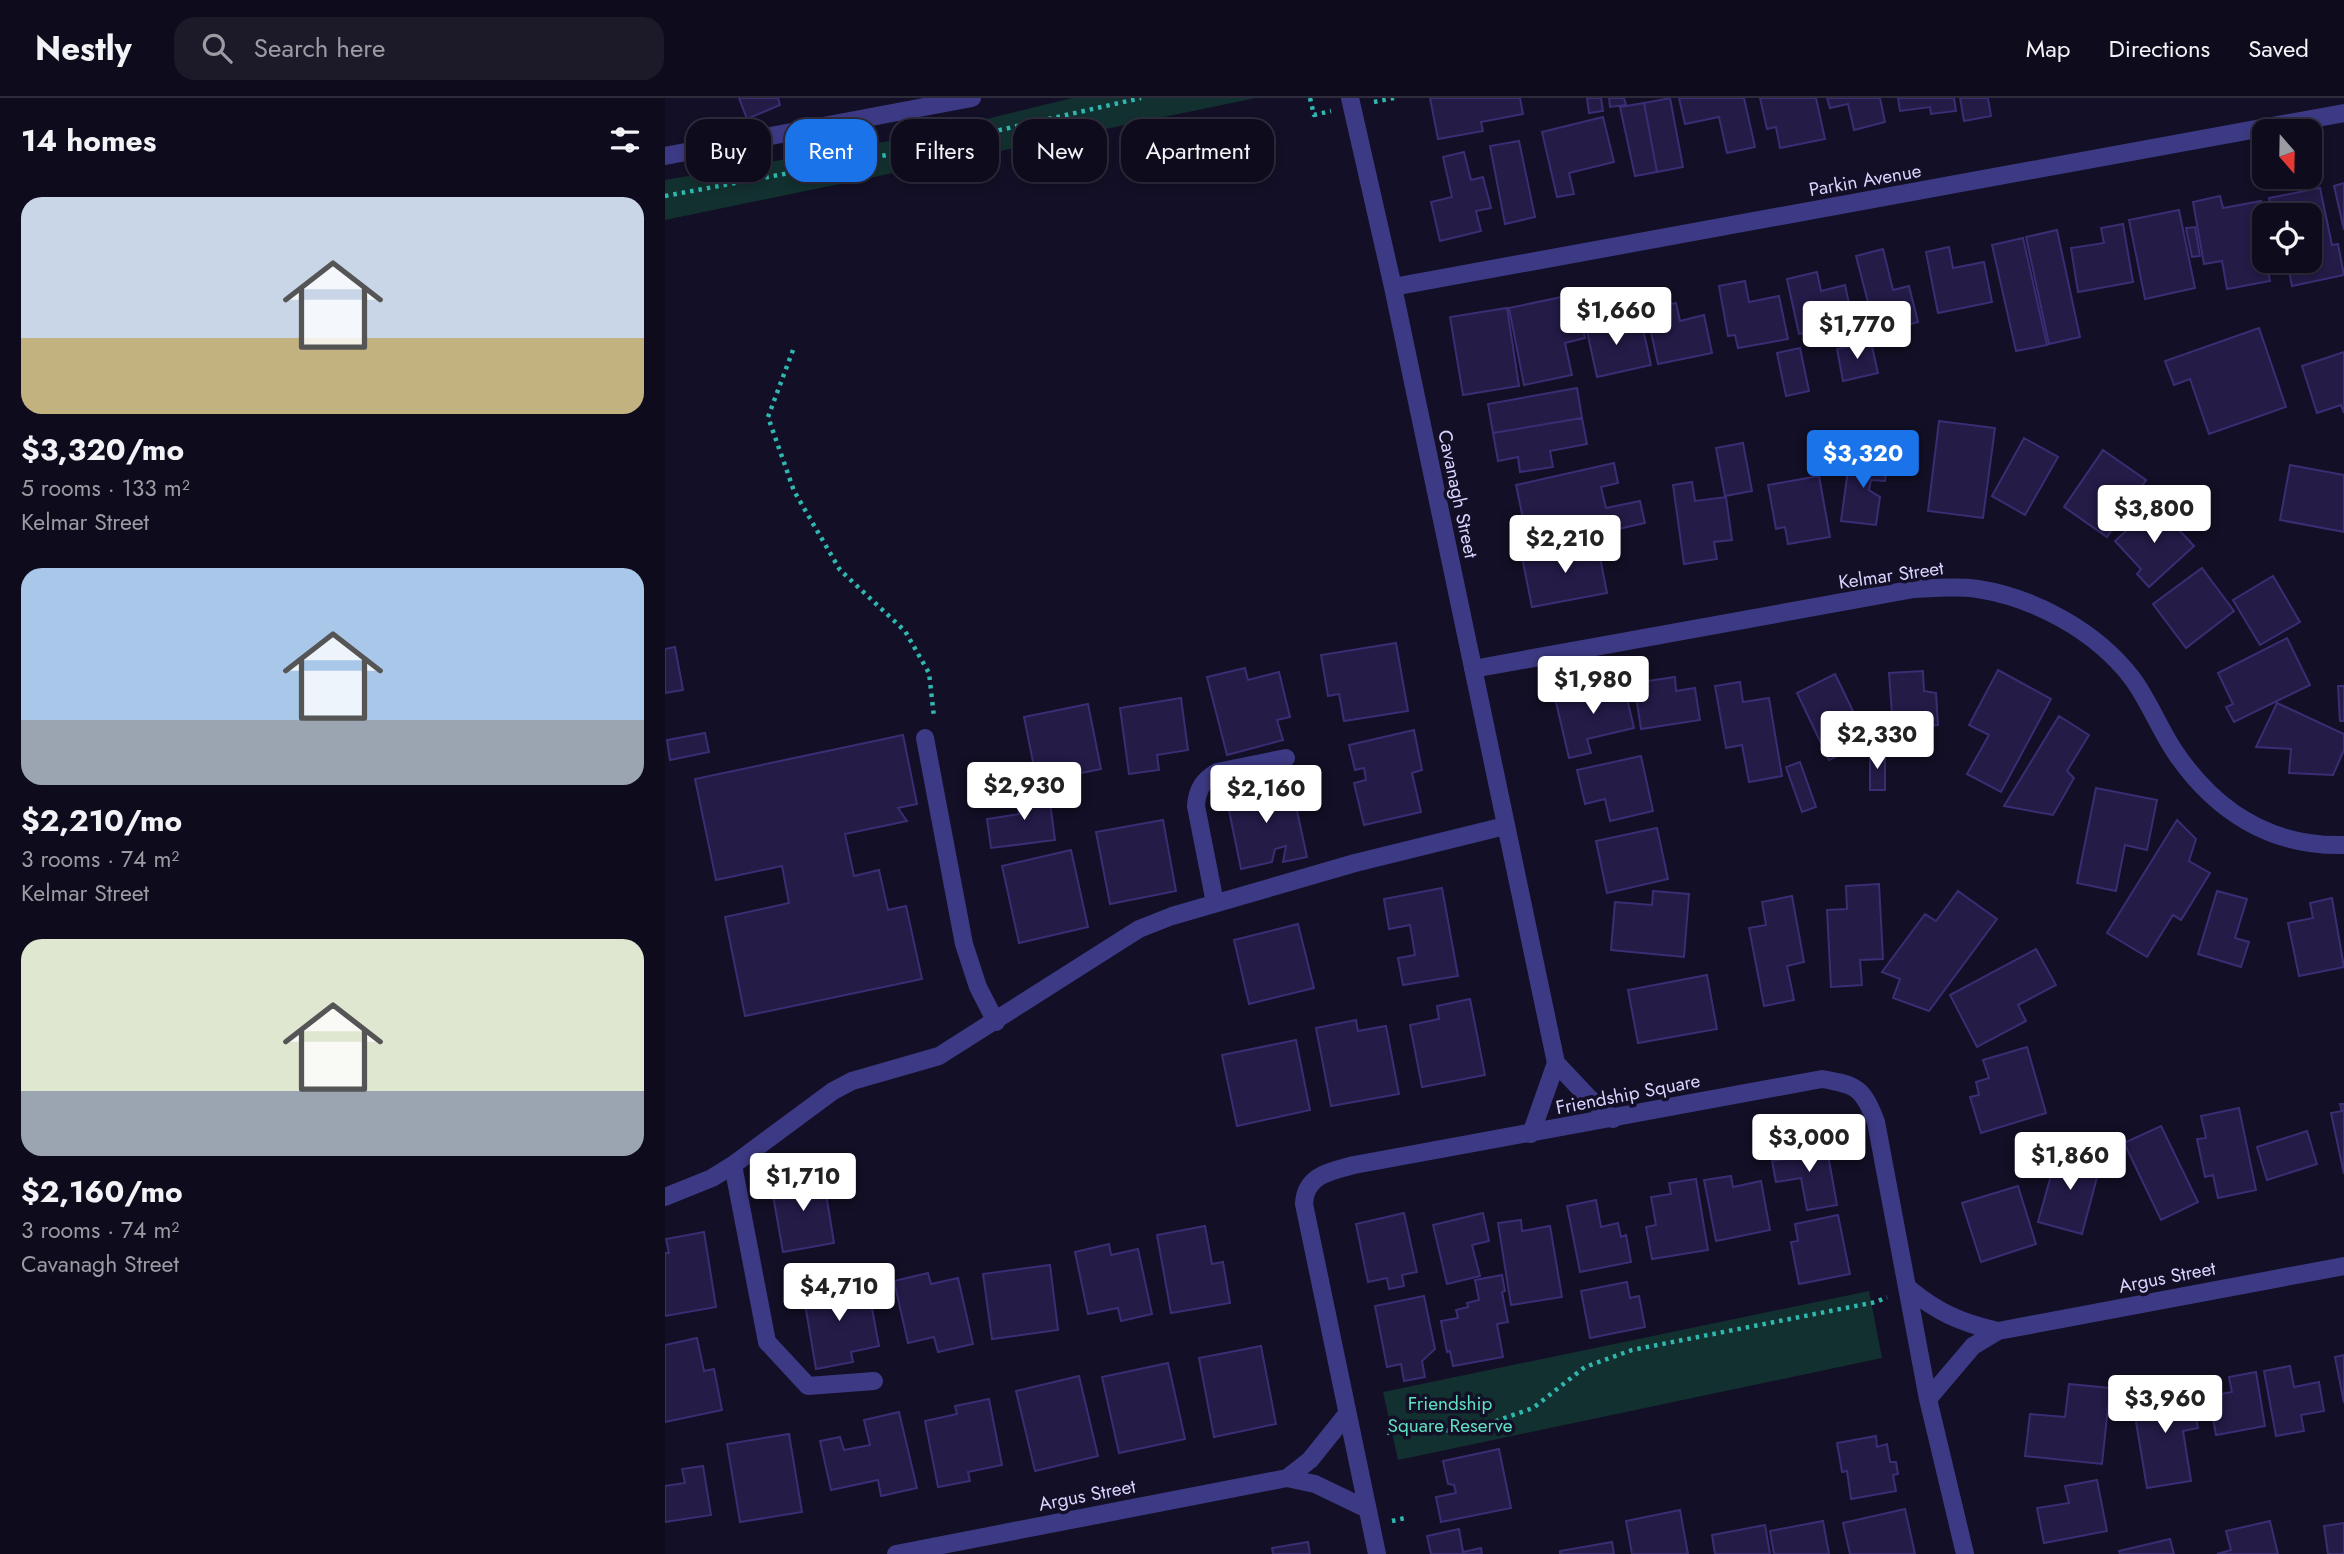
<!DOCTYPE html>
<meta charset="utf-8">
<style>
body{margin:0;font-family:Jost,sans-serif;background:#1c1929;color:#f1f3f6;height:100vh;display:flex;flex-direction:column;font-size:26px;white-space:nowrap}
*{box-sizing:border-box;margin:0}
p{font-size:23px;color:#9b9ba3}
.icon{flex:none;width:38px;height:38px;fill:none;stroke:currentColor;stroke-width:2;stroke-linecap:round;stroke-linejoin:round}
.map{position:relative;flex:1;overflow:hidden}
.drawer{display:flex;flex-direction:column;background:#0e0b1c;width:665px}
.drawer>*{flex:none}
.top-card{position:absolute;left:21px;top:21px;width:665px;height:63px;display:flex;gap:14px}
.needle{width:46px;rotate:160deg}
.tools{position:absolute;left:1587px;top:21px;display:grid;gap:14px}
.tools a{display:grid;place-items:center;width:70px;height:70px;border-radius:14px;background:#0e0b1c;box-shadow:0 4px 10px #0003,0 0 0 2px #2e2b3b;font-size:35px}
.price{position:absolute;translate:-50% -60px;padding:0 16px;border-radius:7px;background:#fff;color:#222;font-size:23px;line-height:46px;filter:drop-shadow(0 2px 4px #0008)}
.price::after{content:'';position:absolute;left:50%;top:42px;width:21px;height:16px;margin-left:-10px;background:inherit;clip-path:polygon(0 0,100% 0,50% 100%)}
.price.active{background:#1a73e8;color:#fff}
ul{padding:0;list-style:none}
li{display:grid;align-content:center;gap:14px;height:371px;padding:0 21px}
li span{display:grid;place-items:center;height:217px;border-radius:21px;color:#555}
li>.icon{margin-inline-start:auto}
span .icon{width:126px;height:126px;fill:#fffc;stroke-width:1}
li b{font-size:30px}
h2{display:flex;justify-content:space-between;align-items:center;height:84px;padding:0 21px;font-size:30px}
.chip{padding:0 24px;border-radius:21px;background:#0e0b1c;box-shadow:0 4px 10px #0003,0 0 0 2px #2e2b3b;font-size:24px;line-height:63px}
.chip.active{background:#1a73e8;color:#fff}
header{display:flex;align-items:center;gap:42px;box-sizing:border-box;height:98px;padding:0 35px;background:#0e0b1c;border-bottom:2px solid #2e2b3b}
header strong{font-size:33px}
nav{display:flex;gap:38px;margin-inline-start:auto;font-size:24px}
.search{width:490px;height:63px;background:#1c1929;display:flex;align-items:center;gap:18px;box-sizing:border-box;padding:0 24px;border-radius:21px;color:#9b9ba3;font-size:26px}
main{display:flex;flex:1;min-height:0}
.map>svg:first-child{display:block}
.green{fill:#12302f}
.building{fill:#241b47;stroke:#3b2d73;stroke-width:2}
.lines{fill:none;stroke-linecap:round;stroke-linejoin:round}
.path{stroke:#2fb8b0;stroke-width:4.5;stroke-dasharray:3.5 5;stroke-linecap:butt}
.street{stroke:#3d3a85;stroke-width:18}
.labels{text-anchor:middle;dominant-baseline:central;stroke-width:7;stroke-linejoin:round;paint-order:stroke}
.street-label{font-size:19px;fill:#d9d4ff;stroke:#130f26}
.park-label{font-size:19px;fill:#5fe0c0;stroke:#130f26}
</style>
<header>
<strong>Nestly</strong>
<div class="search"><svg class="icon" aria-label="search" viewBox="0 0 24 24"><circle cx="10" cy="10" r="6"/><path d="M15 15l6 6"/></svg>Search here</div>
<nav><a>Map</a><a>Directions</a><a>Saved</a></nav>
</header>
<main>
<section class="drawer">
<h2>14 homes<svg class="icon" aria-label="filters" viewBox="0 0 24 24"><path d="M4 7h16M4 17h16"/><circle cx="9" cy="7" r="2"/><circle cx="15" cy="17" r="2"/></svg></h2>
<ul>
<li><span style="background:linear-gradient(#c9d6e8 65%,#c2b280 0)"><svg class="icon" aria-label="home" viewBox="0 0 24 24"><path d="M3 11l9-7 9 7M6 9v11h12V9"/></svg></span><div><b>$3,320/mo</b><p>5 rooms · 133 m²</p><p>Kelmar Street</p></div></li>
<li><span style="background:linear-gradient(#a9c7e8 70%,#9aa5b1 0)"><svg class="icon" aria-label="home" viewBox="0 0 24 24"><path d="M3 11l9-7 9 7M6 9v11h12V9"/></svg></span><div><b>$2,210/mo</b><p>3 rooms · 74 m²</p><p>Kelmar Street</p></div></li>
<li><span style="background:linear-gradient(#dfe7d0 70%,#9aa5b1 0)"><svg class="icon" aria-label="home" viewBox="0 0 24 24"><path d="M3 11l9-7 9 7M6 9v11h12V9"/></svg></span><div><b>$2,160/mo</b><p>3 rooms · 74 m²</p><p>Cavanagh Street</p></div></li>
</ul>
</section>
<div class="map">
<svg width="1679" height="1456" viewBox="0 0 1679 1456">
<rect width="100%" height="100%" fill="#130f26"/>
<path class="green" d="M407 0H591L0 122V82L253 38Z
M1204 1193 1217 1260 733 1362 718 1294Z"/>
<path class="building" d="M74 0H113L115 7 82 21Z
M765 0H855L858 16 816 24 818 33 773 41Z
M922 0H936L938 13 924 15Z
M944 0H959L961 7 945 9Z
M1005 0 1018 69 992 74 979 5Z
M1014 0H1079L1090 49 1062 55 1054 19 1020 26Z
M1095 0H1151L1160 41 1115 50 1111 29 1102 31Z
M1162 0H1215L1220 24 1189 32 1183 6 1165 10Z
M1233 0H1289L1291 13 1266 16 1265 9 1235 13Z
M1295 0H1323L1326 18 1299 23Z
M979 5 992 74 970 78 955 9Z
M938 19 949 64 904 75 909 96 892 99 877 34Z
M854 43 870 119 840 126 825 48Z
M799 54 806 82 818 79 826 110 811 113 816 133 775 143 766 104 787 99 778 59Z
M1679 85V132L1669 88Z
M1655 90 1667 147 1673 146 1679 177 1627 188 1622 163H1645V117H1607L1604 100Z
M1555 98 1558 110 1596 103 1600 127 1595 128 1600 163H1601L1605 183 1562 191 1557 163 1539 166 1528 104Z
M1514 112 1530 190 1480 201 1464 122Z
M1458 126 1468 184 1413 194 1406 150 1439 145 1436 130Z
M1530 129 1535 158 1527 159 1521 130Z
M1392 132 1415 239 1384 246 1361 139Z
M1358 140 1382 247 1351 253 1327 147Z
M1284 149 1288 170 1319 164 1327 204 1273 215 1261 154Z
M1218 151 1228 192 1244 188 1253 224 1211 235 1191 158Z
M1152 174 1156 193 1180 187 1188 224 1134 236 1122 181Z
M1080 183 1084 204 1114 198 1123 241 1073 250 1070 237 1063 238 1054 188Z
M911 196 920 240 900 245 907 277 859 287 844 210Z
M1011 205 1015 223 1039 217 1047 255 993 266 981 211Z
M842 210 854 288 798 297 785 219Z
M950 218 954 236 978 231 986 267 932 279 920 224Z
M1594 230 1621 309 1544 336 1525 281 1509 287 1500 263Z
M1206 244 1213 275 1178 283 1172 251Z
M1135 250 1144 293 1121 298 1112 255Z
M1679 254V315L1676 307 1652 315 1637 268Z
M912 290 917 320 828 335 823 306Z
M917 320 922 346 885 353 888 369 855 374 853 359 833 363 828 335Z
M1274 323 1330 330 1318 420 1263 413Z
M1359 340 1393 359 1360 417 1327 398Z
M1078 345 1087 393 1060 398 1051 350Z
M1438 352 1481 382 1442 439 1399 409Z
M1185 357 1223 362 1220 383 1206 382 1204 392 1215 399 1211 427 1176 423Z
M949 365 953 385 936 389 941 410 975 403 980 425 900 443 897 428 861 435 851 387Z
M1625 367 1679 377V434L1615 422Z
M1154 378 1165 439 1123 446 1120 429 1111 431 1103 387Z
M1027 384 1030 403 1061 399 1067 442 1049 444 1052 461 1019 466 1008 387Z
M1490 406 1529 448 1484 489 1472 476 1476 471 1450 443Z
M932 444 942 495 867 509 857 459Z
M1537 470 1569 513 1521 550 1488 506Z
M1608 478 1635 524 1595 547 1568 502Z
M1622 540 1645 587 1569 624 1561 609 1568 606 1553 575Z
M731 545 743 613 679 623 674 596 663 598 656 557Z
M10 549 18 592 0 595V551Z
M580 570 583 582 614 574 625 619 612 622 618 642 562 657 542 579Z
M1333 572 1386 601 1336 694 1302 676 1324 637 1304 627Z
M1258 573 1259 593 1271 595 1273 627 1228 630 1224 575Z
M1170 576 1203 644 1164 662 1132 595Z
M1010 579 1011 593 1030 590 1035 622 976 631 969 585Z
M958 584 969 630 922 641 926 655 904 660 890 600Z
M1075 584 1078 604 1104 600 1117 678 1084 684 1077 647 1061 650 1050 588Z
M1673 588H1679V623H1675Z
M516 600 523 652 492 657 494 672 464 676 455 610Z
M1612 605 1679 636V652L1668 677 1624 675 1626 651 1591 649Z
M423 606 436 671 372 684 359 619Z
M1394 618 1424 637 1402 673 1409 680 1388 717 1339 708Z
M749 632 757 672 747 675 756 714 699 727 689 685 701 682 699 670 690 672 684 647Z
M40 635 44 654 5 662 2 642Z
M238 637 252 706 233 710 242 723 180 736 189 778 214 772 223 812 241 808 257 881 80 918 60 819 124 805 117 768 51 782 30 681Z
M1205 654H1220V692H1205Z
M976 658 988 713 945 723 940 701 920 706 912 672Z
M1135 664 1151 709 1137 714 1121 669Z
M626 685 642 759 618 764 621 748 610 751 607 764 576 771 561 698Z
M383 690 390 742 326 750 322 721 354 716 351 694Z
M1431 690 1492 702 1482 752 1460 747 1451 793 1412 785Z
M498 722 511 793 445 806 431 734Z
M1512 722 1531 741 1524 763 1545 775 1516 822 1508 817 1482 859 1442 835Z
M992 730 1003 781 942 795 931 743Z
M406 752 423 829 354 845 337 768Z
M1214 786 1218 861 1195 862 1197 887 1166 889 1162 812 1182 811 1181 788Z
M777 790 793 878 738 887 733 860 750 857 745 827 724 831 719 801Z
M988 793 1024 796 1019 859 946 852 950 804 987 807Z
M1293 793 1332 821 1264 913 1228 900 1235 881 1217 874 1260 816 1271 823Z
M1552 793 1582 801 1570 840 1584 844 1576 869 1533 856Z
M1127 798 1139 864 1122 868 1129 902 1099 908 1084 830 1101 827 1097 804Z
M1667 800 1679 869 1634 878 1623 825 1648 820 1645 805Z
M633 826 649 890 584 906 569 842Z
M1371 851 1391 887 1353 907 1361 923 1312 949 1285 897Z
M1042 877 1052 931 973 945 963 892Z
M805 901 820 977 757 989 745 927 774 921 772 908Z
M691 922 693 933 721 928 734 996 666 1008 651 930Z
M631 942 645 1012 572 1028 557 957Z
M1362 949 1381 1015 1316 1035 1305 999 1314 997 1311 984 1324 980 1318 962Z
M1675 1006H1679V1076L1666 1015 1677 1013Z
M1574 1010 1591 1092 1553 1100 1548 1077 1540 1079 1532 1041 1541 1040 1536 1018Z
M1496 1028 1533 1104 1496 1122 1459 1045Z
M1642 1033 1652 1066 1602 1082 1592 1049Z
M1154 1046 1162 1051 1172 1107 1142 1112 1136 1080 1111 1084 1107 1063 1121 1061 1119 1051Z
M1393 1052 1436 1064 1417 1136 1373 1124Z
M158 1077 169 1145 118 1154 106 1086Z
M1066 1078 1068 1089 1096 1083 1105 1132 1051 1143 1039 1082Z
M1031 1081 1043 1152 987 1161 981 1129 991 1127 986 1099 1006 1096 1004 1085Z
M1353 1088 1371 1146 1316 1164 1297 1105Z
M931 1102 936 1129 953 1125 956 1139 961 1137 966 1164 915 1174 902 1108Z
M739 1115 752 1174 737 1177 739 1188 724 1191 722 1180 703 1184 691 1126Z
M818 1115 824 1143 807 1147 815 1178 782 1186 768 1127Z
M1173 1117 1185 1176 1134 1186 1126 1144 1133 1143 1130 1126Z
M856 1122 857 1133 885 1128 897 1199 846 1207 833 1125Z
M540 1128 547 1166 558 1164 565 1205 506 1215 492 1137Z
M39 1134 51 1209 0 1218V1155H4L1 1141Z
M444 1146 446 1157 473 1151 487 1216 456 1223 453 1210 423 1216 410 1154Z
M385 1167 393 1232 327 1241 318 1176Z
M263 1175 266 1186 293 1180 308 1246 273 1254 269 1239 243 1245 229 1183Z
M837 1177 840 1193 837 1194 843 1224 832 1226 838 1259 788 1268 785 1253 782 1254 776 1223 793 1220 791 1212 803 1209 802 1205 814 1202 810 1182Z
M169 1182 172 1194 203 1189 214 1248 186 1254 188 1264 151 1271 137 1188Z
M962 1184 965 1200 974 1198 980 1229 925 1240 916 1193Z
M759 1198 770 1251 757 1263 760 1279 739 1283 736 1266 722 1269 710 1208Z
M32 1240 39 1273 49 1271 57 1312 0 1324V1247Z
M596 1248 611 1326 549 1339 534 1260Z
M1679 1257V1305L1670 1259Z
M503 1265 520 1341 454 1355 437 1279Z
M1625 1268 1629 1289 1654 1284 1659 1313 1636 1317 1639 1333 1611 1338 1599 1273Z
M1591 1274 1600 1328 1551 1337 1544 1298 1567 1294 1564 1279Z
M414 1278 433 1358 370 1373 351 1293Z
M1404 1286 1445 1290 1437 1366 1360 1358 1365 1316 1400 1319Z
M1525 1289 1533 1330 1518 1333 1526 1383 1482 1390 1467 1300Z
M324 1301 337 1367 303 1374 305 1383 273 1389 260 1323 292 1316 290 1308Z
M234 1314 252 1390 216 1398 213 1382 166 1392 155 1343 175 1339 179 1352 205 1347 199 1322Z
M124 1336 137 1414 75 1424 62 1346Z
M1211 1338 1212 1349 1222 1346 1225 1364H1231L1233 1376 1228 1377 1231 1393 1186 1401 1182 1373 1177 1374 1172 1345Z
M834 1351 846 1410 776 1424 771 1399 791 1395 789 1387 783 1386 778 1363Z
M38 1368 46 1417 0 1424V1388L20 1385 17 1371Z
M1432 1382 1442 1433 1379 1445 1372 1410 1404 1405 1400 1388Z
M1240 1411 1250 1456H1185L1178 1425Z
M1015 1412 1023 1456H967L961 1423Z
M1158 1423 1164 1456H1109L1105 1433Z
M1605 1423 1613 1456H1552L1566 1452 1561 1433Z
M1679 1425V1456H1663L1659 1428Z
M1100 1427 1105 1456H1050L1047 1437Z
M794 1431 798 1454 816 1450 817 1456H766L762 1438Z
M1505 1441 1509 1456H1455L1454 1453Z
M643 1444 645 1456H608L607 1450Z
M947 1444 949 1456H895V1453Z"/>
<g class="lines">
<path class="path" d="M645 0 649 17 666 13
M709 4 729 0
M0 98 238 54 476 0
M128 252 103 319 129 393 175 472 240 533 264 575 269 619
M722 1335 742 1331 803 1333 868 1310 920 1269 967 1252 1211 1204 1222 1199
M727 1423 740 1420"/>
<path class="street" d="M685 0 728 189 891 965 866 1036
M0 58 307 0
M728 189 1679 15
M808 571 1249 491C1270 490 1291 488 1313 491 1370 500 1431 533 1467 580 1484 603 1494 630 1510 654 1550 713 1606 749 1679 747
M260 640 299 846 313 889 331 924
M550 805 531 708C532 692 538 682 552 674L621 660
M891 965 923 999 948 1021
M68 1067 102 1244 143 1288 209 1283
M0 1099 47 1080 68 1067 168 993 187 983 274 958 474 831 507 818 690 765 840 728
M1243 1190C1272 1214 1296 1225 1333 1233
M1263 1301 1308 1248 1333 1233 1679 1168
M622 1380 645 1362 682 1316
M231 1456 622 1380 650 1386 702 1411
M712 1456 639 1106C640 1077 666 1073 689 1067L1157 981C1192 987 1198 990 1211 1024L1263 1301 1300 1456"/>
</g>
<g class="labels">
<g class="street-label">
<text transform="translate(1200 82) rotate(-10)">Parkin Avenue</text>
<text transform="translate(793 396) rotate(78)">Cavanagh Street</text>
<text transform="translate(1226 477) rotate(-8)">Kelmar Street</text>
<text transform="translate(963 996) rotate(-11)">Friendship Square</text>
<text transform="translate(1502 1179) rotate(-11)">Argus Street</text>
<text transform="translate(422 1397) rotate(-11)">Argus Street</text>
</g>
<g class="park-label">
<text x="785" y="1305">Friendship<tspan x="785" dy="22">Square Reserve</tspan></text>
</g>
</g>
</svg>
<div class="tools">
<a><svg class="needle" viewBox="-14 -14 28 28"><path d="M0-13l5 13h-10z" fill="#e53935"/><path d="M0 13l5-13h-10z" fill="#9b9ba3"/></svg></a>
<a><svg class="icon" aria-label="locate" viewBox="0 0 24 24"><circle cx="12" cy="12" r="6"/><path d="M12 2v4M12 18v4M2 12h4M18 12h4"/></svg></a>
</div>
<b class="price" style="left:951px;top:249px">$1,660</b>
<b class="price" style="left:1192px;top:263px">$1,770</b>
<b class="price active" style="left:1198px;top:392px">$3,320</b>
<b class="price" style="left:1489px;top:447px">$3,800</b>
<b class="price" style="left:900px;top:477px">$2,210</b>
<b class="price" style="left:928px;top:618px">$1,980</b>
<b class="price" style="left:1212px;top:673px">$2,330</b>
<b class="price" style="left:359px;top:724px">$2,930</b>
<b class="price" style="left:601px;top:727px">$2,160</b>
<b class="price" style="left:1144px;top:1076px">$3,000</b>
<b class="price" style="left:1405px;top:1094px">$1,860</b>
<b class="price" style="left:138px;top:1115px">$1,710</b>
<b class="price" style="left:174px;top:1225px">$4,710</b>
<b class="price" style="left:1500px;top:1337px">$3,960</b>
<div class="top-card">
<a class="chip">Buy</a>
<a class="chip active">Rent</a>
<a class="chip">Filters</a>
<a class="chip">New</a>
<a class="chip">Apartment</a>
</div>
</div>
</main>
